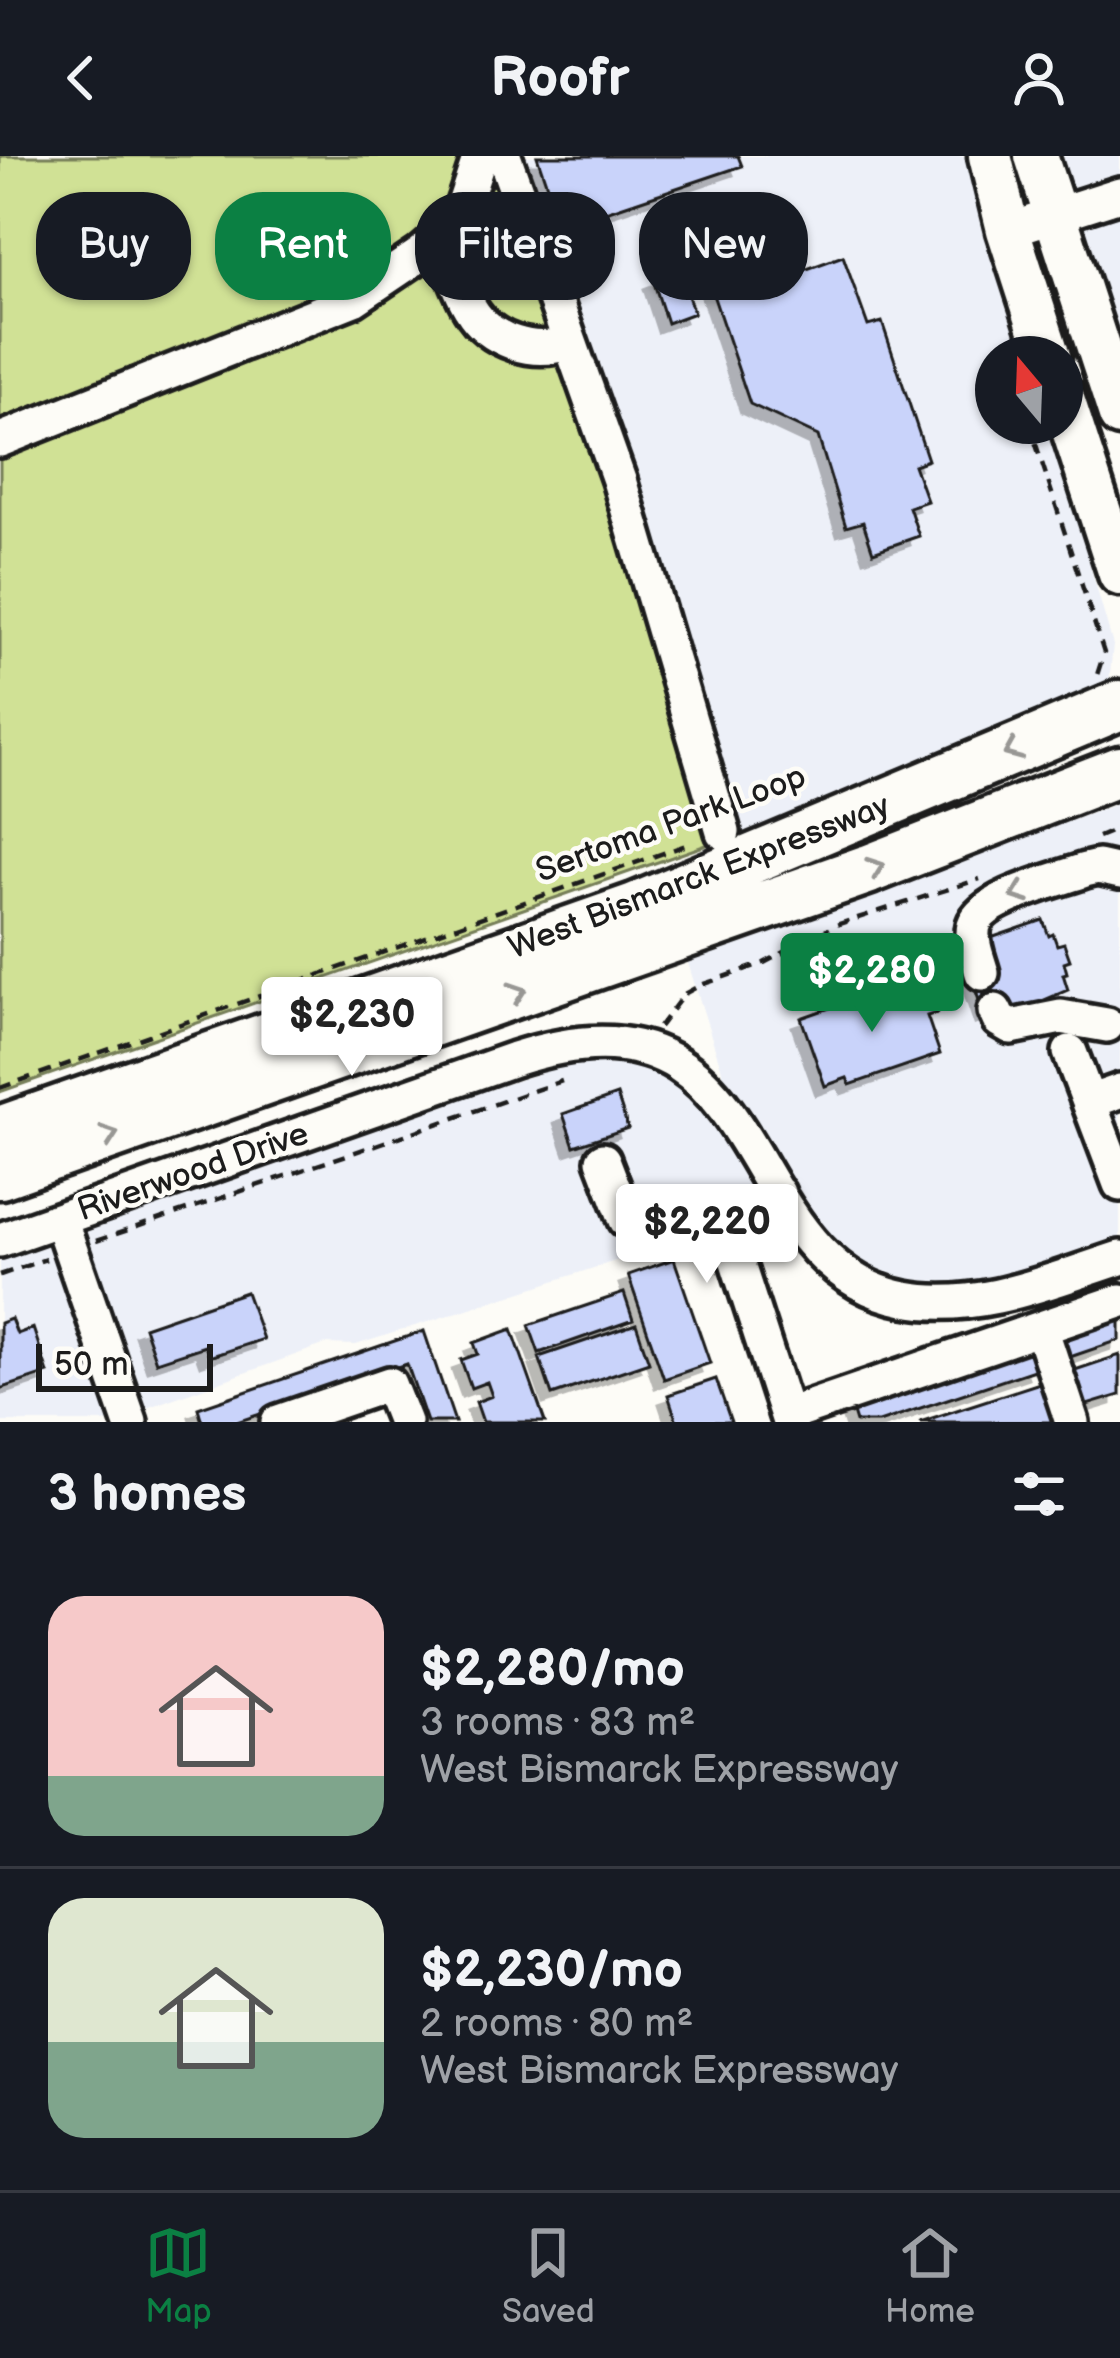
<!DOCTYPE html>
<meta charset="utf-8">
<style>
body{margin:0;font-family:"Balsamiq Sans",sans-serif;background:#20242c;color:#f1f3f6;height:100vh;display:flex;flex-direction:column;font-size:45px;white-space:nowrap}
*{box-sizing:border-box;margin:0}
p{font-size:39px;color:#9ea1a6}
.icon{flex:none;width:66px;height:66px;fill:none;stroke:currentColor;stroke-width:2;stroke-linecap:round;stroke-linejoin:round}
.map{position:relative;height:1266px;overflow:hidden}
.drawer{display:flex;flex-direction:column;background:#171b24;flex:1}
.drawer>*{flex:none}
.guide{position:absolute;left:36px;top:36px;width:1050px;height:108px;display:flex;gap:24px}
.needle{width:78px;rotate:341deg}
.fabs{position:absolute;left:975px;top:180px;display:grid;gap:24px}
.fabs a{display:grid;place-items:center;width:108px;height:108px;border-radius:50%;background:#171b24;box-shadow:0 3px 9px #0004;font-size:60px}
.scale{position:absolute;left:36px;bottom:30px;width:177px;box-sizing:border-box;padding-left:12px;border:6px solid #1c1c1c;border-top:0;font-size:33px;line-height:42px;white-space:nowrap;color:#1c1c1c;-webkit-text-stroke:9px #fdfcf7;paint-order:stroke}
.price{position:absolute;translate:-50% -102px;padding:0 27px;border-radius:12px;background:#fff;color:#222;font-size:39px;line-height:78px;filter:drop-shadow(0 3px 6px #0008)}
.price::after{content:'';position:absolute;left:50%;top:72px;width:36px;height:27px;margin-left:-18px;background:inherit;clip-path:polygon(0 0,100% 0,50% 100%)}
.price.active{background:#0b8043;color:#fff}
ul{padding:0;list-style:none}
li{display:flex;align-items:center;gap:36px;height:300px;padding:0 48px}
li+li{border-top:3px solid #363941}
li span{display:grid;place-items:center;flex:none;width:336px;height:240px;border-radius:36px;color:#555}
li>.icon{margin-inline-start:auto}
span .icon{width:144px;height:144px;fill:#fffc;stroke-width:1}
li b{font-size:51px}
h2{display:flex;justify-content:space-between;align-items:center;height:144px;padding:0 48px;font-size:51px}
.chip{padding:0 42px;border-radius:48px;background:#171b24;box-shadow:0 3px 9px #0004;font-size:42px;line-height:108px}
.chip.active{background:#0b8043;color:#fff}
header{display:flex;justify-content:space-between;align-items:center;height:156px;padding:0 48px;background:#171b24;font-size:54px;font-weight:800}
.tab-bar{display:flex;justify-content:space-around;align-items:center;height:168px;border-top:3px solid #363941;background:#171b24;font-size:33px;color:#9ea1a6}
.tab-bar a{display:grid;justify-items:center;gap:6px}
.tab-bar .active{color:#0b8043}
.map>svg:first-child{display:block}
.built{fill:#edf0f8}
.green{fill:#d0e195;stroke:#767e58;stroke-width:3}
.building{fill:#c9d3fa;stroke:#1c1c1c;stroke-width:3;filter:url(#shadow)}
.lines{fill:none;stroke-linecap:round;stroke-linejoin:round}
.minor-casing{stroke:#1c1c1c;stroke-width:42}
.major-casing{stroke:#1c1c1c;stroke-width:51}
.highway-casing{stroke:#1c1c1c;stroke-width:57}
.path{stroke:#1c1c1c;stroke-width:4.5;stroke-dasharray:12 9;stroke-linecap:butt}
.minor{stroke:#fdfcf7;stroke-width:33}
.major{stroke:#fdfcf7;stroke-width:42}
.highway{stroke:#fdfcf7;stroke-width:48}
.oneway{stroke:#989794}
.labels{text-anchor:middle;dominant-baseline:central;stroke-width:9;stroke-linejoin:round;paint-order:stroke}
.street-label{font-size:33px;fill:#1c1c1c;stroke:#fdfcf7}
</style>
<header><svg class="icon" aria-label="back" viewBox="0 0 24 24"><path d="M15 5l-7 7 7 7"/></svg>Roofr<svg class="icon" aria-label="person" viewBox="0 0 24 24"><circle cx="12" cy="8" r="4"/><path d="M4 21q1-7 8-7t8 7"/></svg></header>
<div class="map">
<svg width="1120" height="1266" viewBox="0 0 1120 1266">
<defs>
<filter id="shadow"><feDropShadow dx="-9" dy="9" stdDeviation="0" flood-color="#0004"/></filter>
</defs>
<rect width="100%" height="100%" fill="#fdfcf7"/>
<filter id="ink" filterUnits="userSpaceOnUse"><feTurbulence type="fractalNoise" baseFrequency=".00833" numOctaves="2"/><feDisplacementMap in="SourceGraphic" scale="24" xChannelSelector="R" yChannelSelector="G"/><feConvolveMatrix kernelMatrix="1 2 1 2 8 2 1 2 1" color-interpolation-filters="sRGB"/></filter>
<g filter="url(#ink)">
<path class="built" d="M513 0H973L1030 201H996V267H1049L1113 489 1109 528 741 687Z
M1049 0H1120V208Z
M1120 647V1088L1015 1123 957 1136 901 1134 853 1110 784 1028 717 1072 356 1189 326 1188 107 1266H0V1096L607 895H677L727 930 687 804Z"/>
<path class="green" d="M0 0H513L738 678 0 936Z"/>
<path class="building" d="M537 0H738L742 10 561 71Z
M785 93 793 118 843 100 868 170 882 166 928 304 914 309 927 345 909 351 919 380 873 396 863 366 846 371 818 280 750 248 707 121Z
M679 114 694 157 667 167 653 124Z
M1043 764 1049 780 1053 778 1057 789 1064 787 1070 804 1064 806 1067 817 1063 818 1068 834 1026 852 1025 849 1013 853 1012 849 984 859 971 821 998 812 988 783Z
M909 824 917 846 931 841 937 857 927 860 940 898 850 929 847 922 825 930 801 862Z
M617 939 628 972 574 990 563 958Z
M674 1103 710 1207 664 1223 628 1119Z
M246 1136 263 1183 209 1201 205 1190 156 1206 144 1171Z
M624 1137 633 1164 539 1197 529 1169Z
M1120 1158V1184L1067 1202 1059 1179Z
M11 1163 17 1178 33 1172 48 1217 0 1233V1167Z
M636 1168 649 1206 552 1239 539 1201Z
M512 1173 545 1266H483L476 1246 492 1240 487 1226 471 1232 461 1204 478 1198 474 1187Z
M424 1175 455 1266H427L407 1208 237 1266H202L198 1252Z
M1029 1190 1037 1213 879 1266H856L851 1250Z
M1120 1199V1239L1084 1250 1072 1215Z
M716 1223 731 1266H677L668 1239Z
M1043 1226 1056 1266H920Z"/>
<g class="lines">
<g class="minor-casing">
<path id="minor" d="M504 0 619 324 723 676
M1008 74 1120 38
M441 82C450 105 457 131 470 152 490 186 535 200 569 186
M0 284 354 143 421 98 458 66 480 0
M982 817C978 802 970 785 974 769 983 741 1058 724 1085 714L1098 711 1120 716
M995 855 999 864 1011 871 1061 861 1107 869
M1070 896 1120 1028
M1089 946 1120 935
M603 1004 626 1064 735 1067
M778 1037C758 1049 738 1058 729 1081L789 1266
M60 1063 130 1266
M0 1084 514 903C780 817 725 1109 905 1143 978 1157 1052 1124 1120 1102
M1041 1172 1072 1266
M787 1259 1120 1145
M278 1266 389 1228 404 1266"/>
</g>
<g class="major-casing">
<path id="major" d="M990 0 1008 74 1049 201
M1036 0 1120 259
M1062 240 1120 418"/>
</g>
<g class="highway-casing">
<path id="highway" d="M0 975 635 752 1120 549
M0 1018 869 713 1120 615"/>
</g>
<path class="path" d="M1029 267 1104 497 1097 519
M1098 681 1120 672
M659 871 684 838 701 829 764 807 836 769 980 723
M0 932 686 689
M96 1085 562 925
M0 1119 46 1103"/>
<use href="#minor" class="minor"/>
<use href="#major" class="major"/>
<use href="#highway" class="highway"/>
</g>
<defs><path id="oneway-chevron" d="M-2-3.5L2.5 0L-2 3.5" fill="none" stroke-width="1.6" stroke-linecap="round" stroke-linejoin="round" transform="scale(3)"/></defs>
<g class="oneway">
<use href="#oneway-chevron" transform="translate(1012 595) rotate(157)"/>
<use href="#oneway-chevron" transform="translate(876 711) rotate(-20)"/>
<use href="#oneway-chevron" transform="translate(1019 738) rotate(160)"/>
<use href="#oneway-chevron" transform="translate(518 836) rotate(-19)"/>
<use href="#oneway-chevron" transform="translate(110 979) rotate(-19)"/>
</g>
</g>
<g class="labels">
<g class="street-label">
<text transform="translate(671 668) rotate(-20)">Sertoma Park Loop</text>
<text transform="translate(699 721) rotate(-21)">West Bismarck Expressway</text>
<text transform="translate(193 1016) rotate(-19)">Riverwood Drive</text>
</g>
</g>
</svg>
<div class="fabs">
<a><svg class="needle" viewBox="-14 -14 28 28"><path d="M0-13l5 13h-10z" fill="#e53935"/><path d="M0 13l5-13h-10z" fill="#9ea1a6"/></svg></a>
</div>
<div class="scale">50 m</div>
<b class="price active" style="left:872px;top:879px">$2,280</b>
<b class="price" style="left:352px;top:923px">$2,230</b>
<b class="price" style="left:707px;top:1130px">$2,220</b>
<div class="guide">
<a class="chip">Buy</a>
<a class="chip active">Rent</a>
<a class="chip">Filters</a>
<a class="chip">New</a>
</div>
</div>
<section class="drawer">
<h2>3 homes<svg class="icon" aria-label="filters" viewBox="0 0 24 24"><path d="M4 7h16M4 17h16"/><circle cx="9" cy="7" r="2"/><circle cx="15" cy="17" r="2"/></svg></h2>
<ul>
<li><span style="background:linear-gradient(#f6c9c9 75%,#7fa58c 0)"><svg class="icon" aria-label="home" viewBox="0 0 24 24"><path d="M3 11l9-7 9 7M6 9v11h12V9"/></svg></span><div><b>$2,280/mo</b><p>3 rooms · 83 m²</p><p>West Bismarck Expressway</p></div></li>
<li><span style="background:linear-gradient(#dfe7d0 60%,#7fa58c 0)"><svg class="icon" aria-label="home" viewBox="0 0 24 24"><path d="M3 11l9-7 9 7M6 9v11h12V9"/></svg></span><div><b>$2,230/mo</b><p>2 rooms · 80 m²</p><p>West Bismarck Expressway</p></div></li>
</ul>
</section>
<nav class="tab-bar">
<a class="active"><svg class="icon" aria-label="map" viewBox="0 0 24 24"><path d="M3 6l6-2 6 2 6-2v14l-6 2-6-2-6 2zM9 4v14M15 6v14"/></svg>Map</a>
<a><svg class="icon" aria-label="saved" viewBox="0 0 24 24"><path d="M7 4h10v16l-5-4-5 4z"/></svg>Saved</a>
<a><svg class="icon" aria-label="home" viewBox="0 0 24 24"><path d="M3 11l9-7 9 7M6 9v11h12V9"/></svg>Home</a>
</nav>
